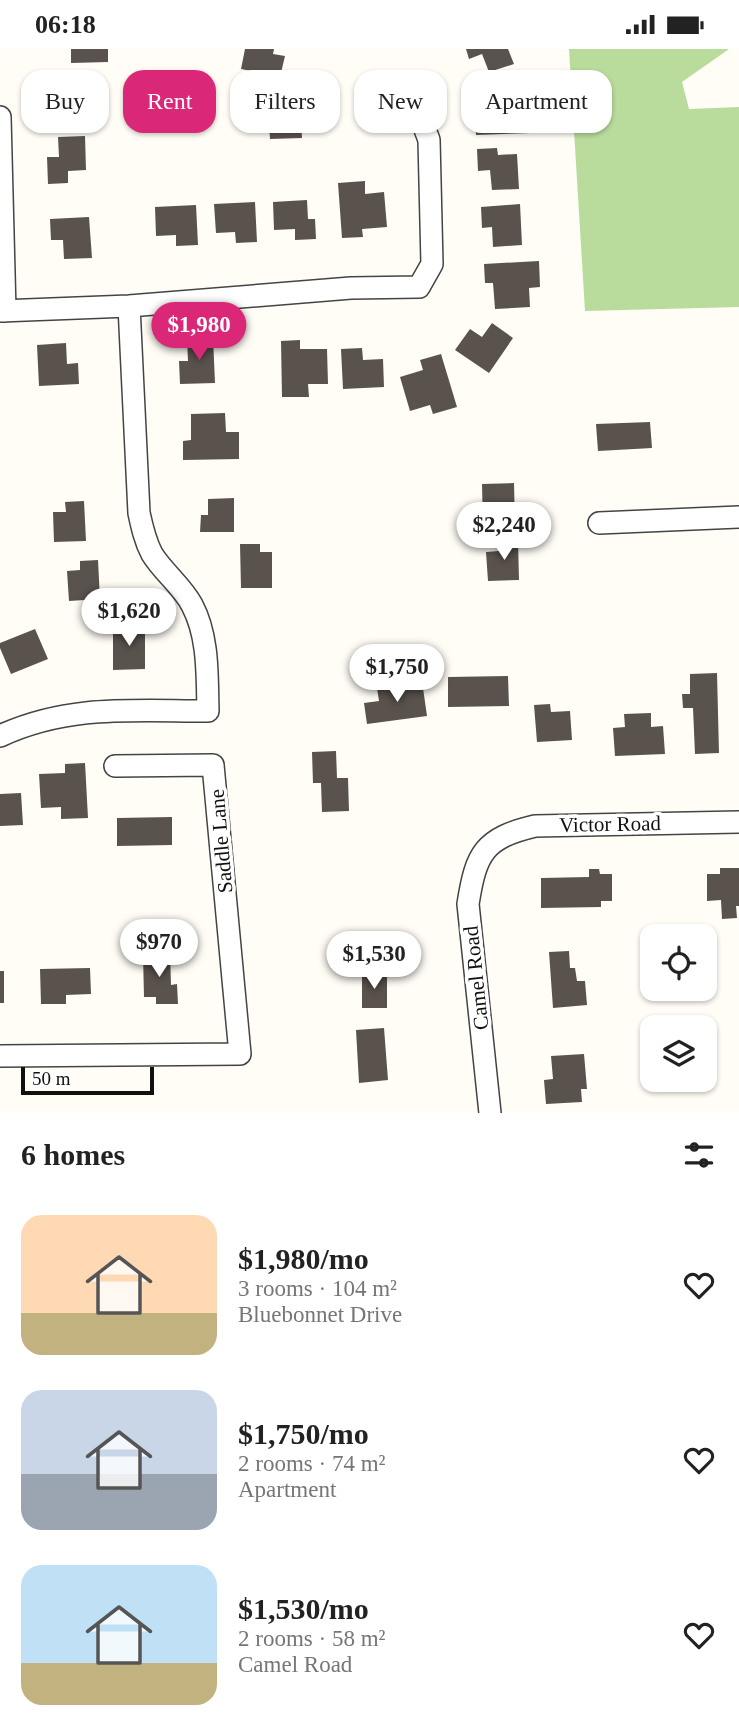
<!DOCTYPE html>
<meta charset="utf-8">
<style>
body{margin:0;font-family:Georgia,serif;background:#f2f2f2;color:#222;height:100vh;display:flex;flex-direction:column;font-size:26px;white-space:nowrap}
*{box-sizing:border-box;margin:0}
p{font-size:23px;color:#767676}
.icon{flex:none;width:38px;height:38px;fill:none;stroke:currentColor;stroke-width:2;stroke-linecap:round;stroke-linejoin:round}
.map{position:relative;height:1064px;overflow:hidden}
.panel{display:flex;flex-direction:column;background:#fff;flex:1}
.panel>*{flex:none}
.top-card{position:absolute;left:21px;top:21px;width:698px;height:63px;display:flex;gap:14px}
.controls{position:absolute;left:640px;top:875px;display:grid;gap:14px}
.controls a{display:grid;place-items:center;width:77px;height:77px;border-radius:14px;background:#fff;box-shadow:0 2px 5px #0004;font-size:35px}
.scale{position:absolute;left:21px;bottom:18px;width:133px;box-sizing:border-box;padding-left:7px;border:4px solid #111;border-top:0;font-size:19px;line-height:24px;white-space:nowrap;color:#111;-webkit-text-stroke:5px #fff;paint-order:stroke}
.price{position:absolute;translate:-50% -60px;padding:0 16px;border-radius:24px;background:#fff;color:#222;font-size:23px;line-height:46px;filter:drop-shadow(0 2px 4px #0008)}
.price::after{content:'';position:absolute;left:50%;top:42px;width:21px;height:16px;margin-left:-10px;background:inherit;clip-path:polygon(0 0,100% 0,50% 100%)}
.price.selected{background:#db2777;color:#fff}
ul{padding:0;list-style:none}
li{display:flex;align-items:center;gap:21px;height:175px;padding:0 21px}
li span{display:grid;place-items:center;flex:none;width:196px;height:140px;border-radius:21px;color:#555}
li>.icon{margin-inline-start:auto}
span .icon{width:84px;height:84px;fill:#fffc;stroke-width:1}
li b{font-size:30px}
h2{display:flex;justify-content:space-between;align-items:center;height:84px;padding:0 21px;font-size:30px}
.chip{padding:0 24px;border-radius:21px;background:#fff;box-shadow:0 2px 5px #0004;font-size:24px;line-height:63px}
.chip.selected{background:#db2777;color:#fff}
.status{display:flex;justify-content:space-between;align-items:center;height:49px;padding:0 35px;background:#fff;direction:ltr}
.status svg{height:19px;fill:currentColor}
.map>svg:first-child{display:block}
.forest{fill:#b9dc9c}
.building{fill:#5a524d}
.lines{fill:none;stroke-linecap:round;stroke-linejoin:round}
.street-casing{stroke:#444;stroke-width:24}
.street{stroke:#fff;stroke-width:21}
.labels{text-anchor:middle;dominant-baseline:central;stroke-width:7;stroke-linejoin:round;paint-order:stroke}
.street-label{font-size:21px;fill:#111;stroke:#fff}
</style>
<div class="status"><b>06:18</b><svg viewBox="0 0 49 12"><path d="M0 12V9h3v3zM5 12V6h3v6zM10 12V3h3v9zM15 12V0h3v12zM26 1h20v11H26zM47 4h2v5h-2z"/></svg></div>
<div class="map">
<svg width="739" height="1064" viewBox="0 0 739 1064">
<rect width="100%" height="100%" fill="#fffdf5"/>
<path class="forest" d="M569 0H729L682 33 689 60 739 58V258L585 262Z"/>
<path class="building" d="M71 0H108V13L71 14Z
M245 0H274L273 5 285 7 280 28 241 20Z
M466 0H508L514 15 489 23 482 5 469 10Z
M83 33V74H44V54H55V34Z
M517 38 518 58H530L531 84 476 86 475 66H483L482 40Z
M300 54 302 89 270 90 268 55Z
M85 87 86 121 68 122V134L48 135 47 108H59L58 88Z
M497 99 498 106 517 105 519 140 492 141 490 121 478 122 477 100Z
M365 132V145L384 143 387 178 362 180 363 188 342 189 338 134Z
M307 151 308 170H315L316 190 295 191V180L274 181 273 153Z
M255 153 257 193 236 194 235 183 216 184 214 155Z
M520 155 522 196 493 198 492 178 482 179 481 158Z
M196 156 198 196 176 197V186L156 187 155 158Z
M89 168 92 209 64 210 63 191H51L50 170Z
M539 212 540 238 529 239 530 258 495 260 493 234H485L484 215Z
M492 274 513 289 489 324 455 301 470 280 482 288Z
M213 288 215 334 180 335 179 312H188L187 289Z
M300 291V300H327L328 335H308L309 348H282L281 292Z
M66 294 67 315 78 314 79 335 39 337 37 296Z
M362 299 363 311 383 310 384 338 343 340 341 300Z
M441 305 457 358 433 365 430 356 410 362 400 328 423 321 420 311Z
M225 364 226 383H239V410L183 411V392L191 391V365Z
M650 373 652 399 598 402 596 375Z
M514 434 515 476 483 477 482 435Z
M234 449V483H200L201 466H208V450Z
M84 452 86 492 54 493 53 463H66L65 453Z
M499 492H518L519 531 488 532 486 503 499 502Z
M240 495H260V503H272V539H241Z
M98 511 100 550 69 552 67 522 80 521V512Z
M113 577H145V620L113 621Z
M35 580 48 610 11 625 0 599V594Z
M717 624 719 704 695 705 693 659H683L682 645H690V625Z
M508 627 509 657 448 658V628Z
M422 632 427 667 367 675 364 654 379 652 377 639Z
M550 655 551 663 570 662 572 691 537 693 534 656Z
M651 664V678L663 677 665 705 615 707 613 679 625 678 624 665Z
M336 702 337 729H348L349 762 322 763 321 734H313L312 703Z
M85 714 88 769 61 770V758L41 759 39 725 65 724V715Z
M21 744 23 776 0 777V745Z
M172 768V796L117 797V769Z
M720 819H739V857H736L737 869 722 870 721 851 707 852V825H720Z
M589 820H599L600 825H612V852H601V858L541 859V829L589 828Z
M569 902 570 919H575L577 932H585L587 956 553 959 549 903Z
M170 904 171 936 177 935 178 955H156V948H144L143 905Z
M90 919 91 945 66 946V955H41L40 920Z
M0 922H4V954H0Z
M362 925H387V959H362Z
M384 979 388 1031 359 1034 356 981Z
M584 1005 587 1040H581L582 1053 546 1055 544 1031 553 1030 551 1007Z"/>
<g class="lines">
<g class="street-casing">
<path id="street" d="M0 68 5 262
M0 262 129 257 351 239 419 238 432 215 429 91 419 64 386 35
M599 474 739 468
M0 687C69 655 134 662 208 662 207 627 209 588 192 556 182 537 163 523 152 505 145 492 142 478 139 464L129 257
M0 1007 240 1005 213 716 115 717
M490 1064 468 855C476 804 484 789 535 777L739 773"/>
</g>
<use href="#street" class="street"/>
</g>
<g class="labels">
<g class="street-label">
<text transform="translate(610 775) rotate(-1)">Victor Road</text>
<text transform="translate(221 792) rotate(-95)">Saddle Lane</text>
<text transform="translate(476 929) rotate(-96)">Camel Road</text>
</g>
</g>
</svg>
<div class="controls">
<a><svg class="icon" aria-label="locate" viewBox="0 0 24 24"><circle cx="12" cy="12" r="6"/><path d="M12 2v4M12 18v4M2 12h4M18 12h4"/></svg></a>
<a><svg class="icon" aria-label="layers" viewBox="0 0 24 24"><path d="M12 4l9 5-9 5-9-5zM3 14l9 5 9-5"/></svg></a>
</div>
<div class="scale">50 m</div>
<b class="price selected" style="left:199px;top:313px">$1,980</b>
<b class="price" style="left:504px;top:513px">$2,240</b>
<b class="price" style="left:129px;top:599px">$1,620</b>
<b class="price" style="left:397px;top:655px">$1,750</b>
<b class="price" style="left:159px;top:930px">$970</b>
<b class="price" style="left:374px;top:942px">$1,530</b>
<div class="top-card">
<a class="chip">Buy</a>
<a class="chip selected">Rent</a>
<a class="chip">Filters</a>
<a class="chip">New</a>
<a class="chip">Apartment</a>
</div>
</div>
<section class="panel">
<h2>6 homes<svg class="icon" aria-label="filters" viewBox="0 0 24 24"><path d="M4 7h16M4 17h16"/><circle cx="9" cy="7" r="2"/><circle cx="15" cy="17" r="2"/></svg></h2>
<ul>
<li><span style="background:linear-gradient(#ffd9b3 70%,#c2b280 0)"><svg class="icon" aria-label="home" viewBox="0 0 24 24"><path d="M3 11l9-7 9 7M6 9v11h12V9"/></svg></span><div><b>$1,980/mo</b><p>3 rooms · 104 m²</p><p>Bluebonnet Drive</p></div><svg class="icon" aria-label="heart" viewBox="0 0 24 24"><path d="M12 20l-8-8c-3-5 5-10 8-4 3-6 11-1 8 4z"/></svg></li>
<li><span style="background:linear-gradient(#c9d6e8 60%,#9aa5b1 0)"><svg class="icon" aria-label="home" viewBox="0 0 24 24"><path d="M3 11l9-7 9 7M6 9v11h12V9"/></svg></span><div><b>$1,750/mo</b><p>2 rooms · 74 m²</p><p>Apartment</p></div><svg class="icon" aria-label="heart" viewBox="0 0 24 24"><path d="M12 20l-8-8c-3-5 5-10 8-4 3-6 11-1 8 4z"/></svg></li>
<li><span style="background:linear-gradient(#bfe0f5 70%,#c2b280 0)"><svg class="icon" aria-label="home" viewBox="0 0 24 24"><path d="M3 11l9-7 9 7M6 9v11h12V9"/></svg></span><div><b>$1,530/mo</b><p>2 rooms · 58 m²</p><p>Camel Road</p></div><svg class="icon" aria-label="heart" viewBox="0 0 24 24"><path d="M12 20l-8-8c-3-5 5-10 8-4 3-6 11-1 8 4z"/></svg></li>
</ul>
</section>
